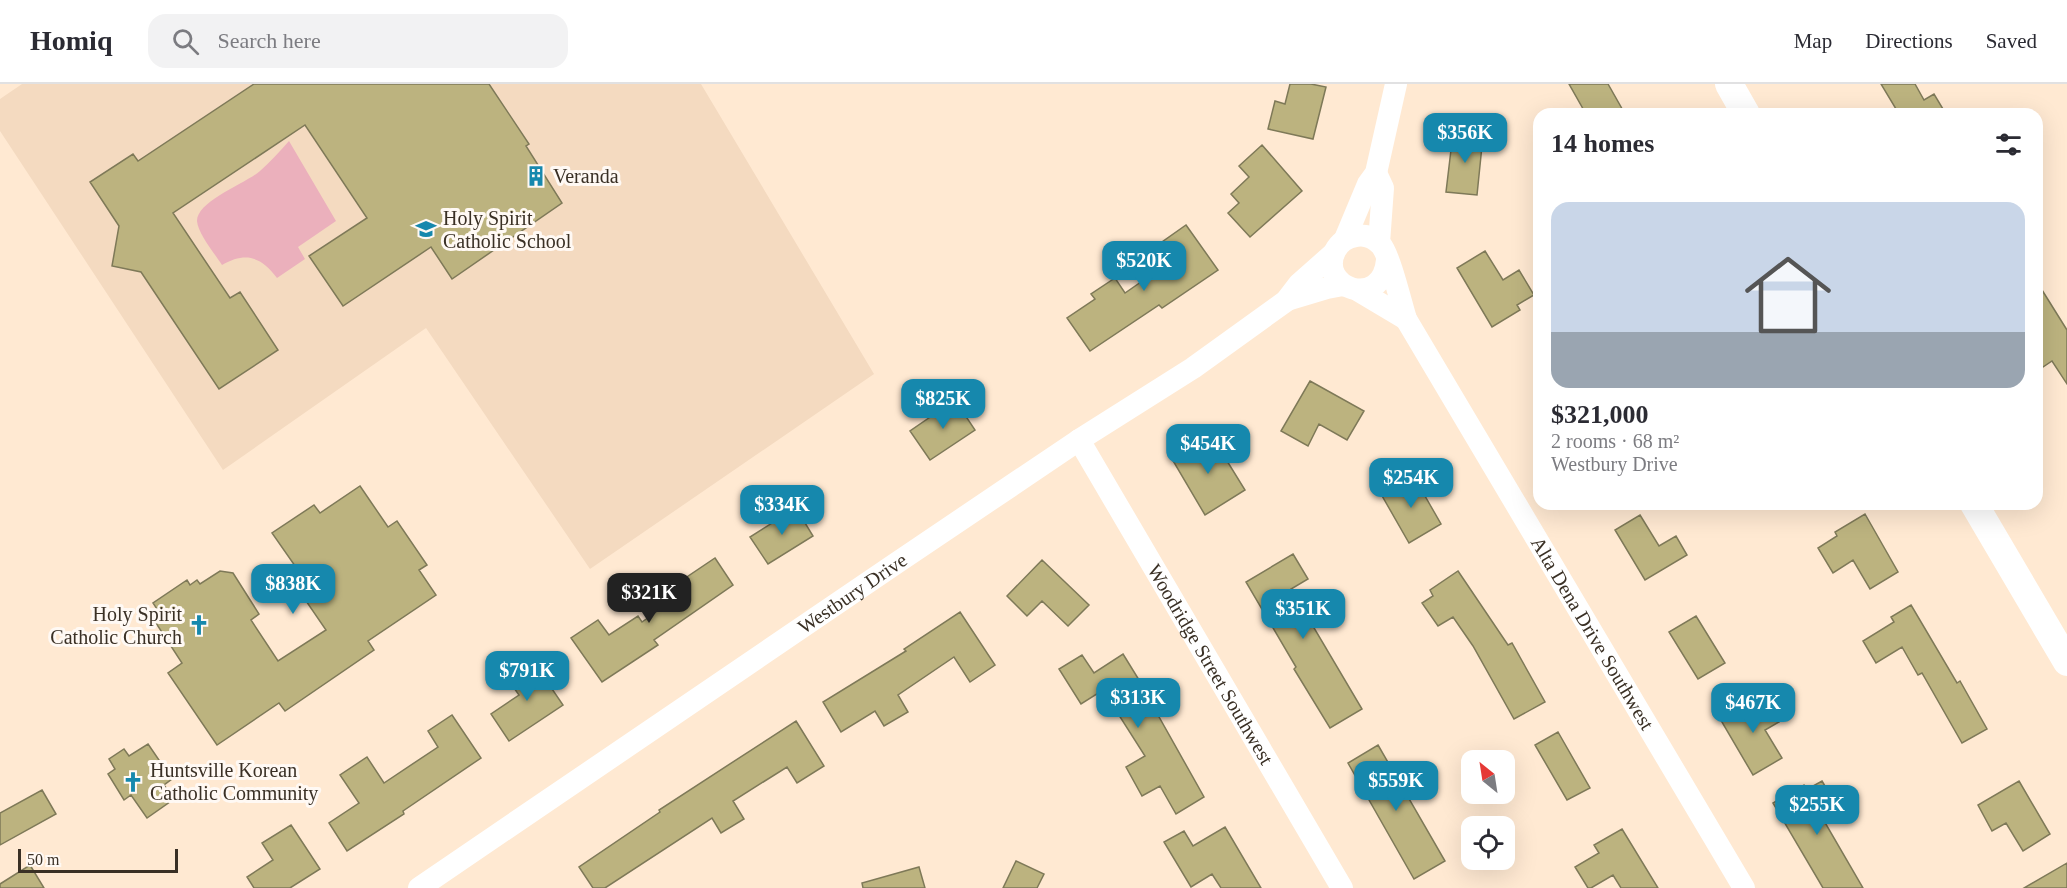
<!DOCTYPE html>
<meta charset="utf-8">
<style>
body{margin:0;font-family:"Times New Roman",serif;background:#f2f2f3;color:#2b2b33;height:100vh;display:flex;flex-direction:column;font-size:22px;white-space:nowrap}
*{box-sizing:border-box;margin:0}
p{font-size:20px;color:#7c7c81}
.icon{flex:none;width:33px;height:33px;fill:none;stroke:currentColor;stroke-width:2;stroke-linecap:round;stroke-linejoin:round}
.map{position:relative;flex:1;overflow:hidden}
.drawer{position:absolute;left:1533px;top:24px;width:510px;height:402px;display:flex;flex-direction:column;background:#fff;border-radius:18px;box-shadow:0 6px 24px #0002}
.drawer>*{flex:none}
.needle{width:39px;rotate:330deg}
.fabs{position:absolute;left:1461px;top:666px;display:grid;gap:12px}
.fabs a{display:grid;place-items:center;width:54px;height:54px;border-radius:12px;background:#fff;box-shadow:0 6px 24px #0002;font-size:30px}
.scale{position:absolute;left:18px;bottom:15px;width:160px;box-sizing:border-box;padding-left:6px;border:3px solid #3a3025;border-top:0;font-size:16px;line-height:21px;white-space:nowrap;color:#3a3025;-webkit-text-stroke:4px #fff9f4;paint-order:stroke}
.price{position:absolute;translate:-50% -51px;padding:0 14px;border-radius:12px;background:#1688ad;color:#fff;font-size:20px;line-height:39px;filter:drop-shadow(0 2px 3px #0008)}
.price::after{content:'';position:absolute;left:50%;top:36px;width:18px;height:14px;margin-left:-9px;background:inherit;clip-path:polygon(0 0,100% 0,50% 100%)}
.price.on{background:#222;color:#fff}
ul{padding:0;list-style:none}
li{display:grid;align-content:center;gap:12px;height:318px;padding:0 18px}
li span{display:grid;place-items:center;height:186px;border-radius:18px;color:#555}
li>.icon{margin-inline-start:auto}
span .icon{width:108px;height:108px;fill:#fffc;stroke-width:1}
li b{font-size:26px}
h2{display:flex;justify-content:space-between;align-items:center;height:72px;padding:0 18px;font-size:26px}
header{display:flex;align-items:center;gap:36px;box-sizing:border-box;height:84px;padding:0 30px;background:#fff;border-bottom:2px solid #e1e1e2}
header strong{font-size:28px}
nav{display:flex;gap:33px;margin-inline-start:auto;font-size:21px}
.search{width:420px;height:54px;background:#f2f2f3;display:flex;align-items:center;gap:15px;box-sizing:border-box;padding:0 21px;border-radius:18px;color:#7c7c81;font-size:22px}
.map>svg:first-child{display:block}
.built{fill:#f4dac0}
.green{fill:#ebb0bc}
.building{fill:#bcb37f;stroke:#7e7958;stroke-width:1.5}
.lines{fill:none;stroke-linecap:round;stroke-linejoin:round}
.minor{stroke:#fff;stroke-width:22}
.major{stroke:#fff;stroke-width:28}
.labels{text-anchor:middle;dominant-baseline:central;stroke-width:6;stroke-linejoin:round;paint-order:stroke}
.poi-label{font-size:20px;fill:#3a3025;stroke:#fff9f4;text-anchor:start}
.street-label{font-size:20px;fill:#3a3025;stroke:#fff9f4}
</style>
<header>
<strong>Homiq</strong>
<div class="search"><svg class="icon" aria-label="search" viewBox="0 0 24 24"><circle cx="10" cy="10" r="6"/><path d="M15 15l6 6"/></svg>Search here</div>
<nav><a>Map</a><a>Directions</a><a>Saved</a></nav>
</header>
<div class="map">
<svg width="2067" height="804" viewBox="0 0 2067 804">
<rect width="100%" height="100%" fill="#ffe9d2"/>
<path class="built" d="M22 0H701L874 290 590 485 426 244 223 386 0 47V15Z"/>
<path class="green" d="M289 57 336 137 298 163 305 175 277 194C261 172 245 168 222 181 215 170 198 150 197 137 197 117 245 100 260 87 270 78 280 67 289 57Z"/>
<path class="building" d="M254 0H489L529 60 526 62 562 119 452 195 431 163 343 222 309 172 367 134 305 41 173 129 230 214 240 208 278 266 219 305 141 188 112 182 119 142 90 98 133 70 138 77Z
M1290 0H1311L1326 3 1313 55 1268 45 1275 17 1285 20Z
M1569 0H1608L1625 30H1586Z
M1881 0H1915L1924 16 1934 10 1946 30H1899Z
M1453 49 1483 52 1477 111 1446 108Z
M1262 61 1302 107 1250 153 1228 129 1239 119 1231 110 1249 93 1239 82Z
M1186 141 1218 186 1162 224 1159 221 1090 267 1067 234 1095 215 1091 210 1115 194 1125 209 1174 175 1162 158Z
M1485 167 1503 196 1519 186 1534 211 1517 221 1520 226 1492 243 1457 184Z
M2037 198 2067 246V300L2052 277 2043 283 2037 274Z
M1310 297 1364 327 1347 356 1319 340 1308 362 1281 347Z
M955 316 975 346 930 376 910 347Z
M1211 351 1245 406 1205 431 1172 375Z
M1413 391 1441 440 1409 459 1381 410Z
M360 402 388 443 397 437 427 481 419 486 436 511 368 557 374 566 285 627 279 619 217 661 168 589 182 579 152 533 159 528 153 519 187 496 190 501 197 496 200 500 220 487 233 489 259 530 251 536 278 577 326 546 291 495 300 489 272 449 314 421 320 429Z
M796 424 813 452 768 480 750 453Z
M1865 430 1898 488 1870 505 1853 476 1833 489 1818 464 1837 452 1835 448Z
M1640 431 1659 462 1676 452 1687 471 1645 496 1615 446Z
M1293 470 1308 495 1291 505 1362 625 1330 644 1294 585 1296 583 1246 498Z
M715 474 733 501 654 556 658 561 602 598 571 554 598 536 609 551 638 532 642 538 681 510 675 501Z
M1042 476 1089 521 1068 542 1042 517 1027 532 1007 512Z
M1458 487 1508 561 1512 559 1545 618 1514 635 1473 562 1453 533 1438 542 1422 519 1433 512 1430 506Z
M1911 521 1957 599 1960 597 1987 645 1962 659 1922 589 1918 591 1902 563 1876 579 1863 557 1894 538 1891 533Z
M960 528 995 581 970 598 954 573 898 611 908 628 884 642 875 627 841 648 823 618 906 567 904 565Z
M1696 532 1725 579 1698 595 1669 548Z
M1123 570 1160 630 1158 631 1204 713 1176 730 1160 702 1142 712 1126 683 1145 672 1103 606 1081 620 1059 585 1082 571 1094 589Z
M533 577 563 621 509 657 491 630 519 611 507 594Z
M1766 616 1779 638 1765 646 1782 674 1753 691 1719 633 1747 617 1751 625Z
M452 631 481 674 403 727 404 730 347 767 329 739 359 719 340 691 367 673 384 699 438 663 428 647Z
M796 637 824 682 797 699 787 683 733 717 744 735 721 749 712 734 605 804H593L579 783 660 728 659 726Z
M1558 648 1590 704 1567 716 1535 661Z
M148 660 172 695 164 701 174 715 147 734 131 711 124 716 108 690 115 685 109 675 124 665 129 672Z
M1378 661 1445 777 1414 795 1348 679Z
M1822 697 1836 721 1820 730 1863 804H1823L1773 719 1804 701 1806 706Z
M2019 697 2050 750 2023 767 2006 739 1992 747 1978 721Z
M42 706 56 730 0 761V729Z
M291 741 320 785 290 804H254L247 793 273 776 262 759Z
M1225 743 1261 804H1221L1212 790 1191 803 1164 758 1184 747 1193 762Z
M1622 745 1658 804H1621L1613 791 1591 804H1588L1575 783 1599 769 1594 761Z
M1016 777 1044 790 1037 804H1003Z
M2067 779V804H2024Z
M30 781 44 804H0V800Z
M919 783 925 804H863L862 799Z"/>
<g class="lines">
<g class="minor">
<path d="M1376 89 1383 104 1379 159"/>
<path d="M1345 155 1368 100 1376 89 1396 0"/>
<path id="s1" d="M1387 176C1382 227 1317 204 1335 167 1339 159 1347 153 1356 152 1365 150 1374 154 1381 161 1390 172 1401 219 1406 235L1744 804"/>
<path d="M1359 207 1406 235"/>
<path d="M1287 216 1327 204 1343 201"/>
<path id="s2" d="M1079 356 1342 804"/>
<path id="s3" d="M419 804 898 478 1079 356 1193 284 1286 217 1299 200 1334 169"/>
</g>
<path class="major" d="M1729 0 1746 30
M1974 420 2067 578"/>
</g>
<defs>
<g id="building-bare" transform="scale(1.62)"><path d="M-4-6H4V6H1V3H-1V6H-4ZM-2.5-4.3h1.7v1.8h-1.7ZM.8-4.3h1.7v1.8H.8ZM-2.5-1h1.7V.8h-1.7ZM.8-1h1.7V.8H.8Z" fill="#1688ad" stroke="#fff9f4" stroke-width="2.5" paint-order="stroke"/></g>
<g id="school-bare" transform="scale(1.62)"><path d="M0-5L7-2L0 1L-7-2ZM-4 1L0 2.5L4 1V4Q0 6-4 4Z" fill="#1688ad" stroke="#fff9f4" stroke-width="2.5" paint-order="stroke"/></g>
<g id="church-bare" transform="scale(1.62)"><path d="M-1.2-6h2.4v3.5h3.3v2.4h-3.3V6h-2.4V-.1h-3.3v-2.4h3.3Z" fill="#1688ad" stroke="#fff9f4" stroke-width="2.5" paint-order="stroke"/></g>
</defs>
<g fill-rule="evenodd">
<use href="#building-bare" x="536" y="92"/>
<use href="#school-bare" x="426" y="145"/>
<use href="#church-bare" x="199" y="541"/>
<use href="#church-bare" x="133" y="698"/>
</g>
<g class="labels">
<g class="poi-label">
<text x="553" y="92">Veranda</text>
<text x="443" y="134">Holy Spirit<tspan x="443" dy="23">Catholic School</tspan></text>
<text x="182" y="530" text-anchor="end">Holy Spirit<tspan x="182" dy="23">Catholic Church</tspan></text>
<text x="150" y="686">Huntsville Korean<tspan x="150" dy="23">Catholic Community</tspan></text>
</g>
<g class="street-label">
<text stroke="none"><textPath href="#s3" startOffset="524">Westbury Drive</textPath></text>
<text stroke="none"><textPath href="#s1" startOffset="598">Alta Dena Drive Southwest</textPath></text>
<text stroke="none"><textPath href="#s2" startOffset="260">Woodridge Street Southwest</textPath></text>
</g>
</g>
</svg>
<div class="fabs">
<a><svg class="needle" viewBox="-14 -14 28 28"><path d="M0-13l5 13h-10z" fill="#e53935"/><path d="M0 13l5-13h-10z" fill="#7c7c81"/></svg></a>
<a><svg class="icon" aria-label="locate" viewBox="0 0 24 24"><circle cx="12" cy="12" r="6"/><path d="M12 2v4M12 18v4M2 12h4M18 12h4"/></svg></a>
</div>
<div class="scale">50 m</div>
<b class="price" style="left:1465px;top:80px">$356K</b>
<b class="price" style="left:1144px;top:208px">$520K</b>
<b class="price" style="left:943px;top:346px">$825K</b>
<b class="price" style="left:1208px;top:391px">$454K</b>
<b class="price" style="left:1411px;top:425px">$254K</b>
<b class="price" style="left:782px;top:452px">$334K</b>
<b class="price" style="left:293px;top:531px">$838K</b>
<b class="price on" style="left:649px;top:540px">$321K</b>
<b class="price" style="left:1303px;top:556px">$351K</b>
<b class="price" style="left:527px;top:618px">$791K</b>
<b class="price" style="left:1138px;top:645px">$313K</b>
<b class="price" style="left:1753px;top:650px">$467K</b>
<b class="price" style="left:1396px;top:728px">$559K</b>
<b class="price" style="left:1817px;top:752px">$255K</b>
<section class="drawer">
<h2>14 homes<svg class="icon" aria-label="filters" viewBox="0 0 24 24"><path d="M4 7h16M4 17h16"/><circle cx="9" cy="7" r="2"/><circle cx="15" cy="17" r="2"/></svg></h2>
<ul>
<li><span style="background:linear-gradient(#c9d6e8 70%,#9aa5b1 0)"><svg class="icon" aria-label="home" viewBox="0 0 24 24"><path d="M3 11l9-7 9 7M6 9v11h12V9"/></svg></span><div><b>$321,000</b><p>2 rooms · 68 m²</p><p>Westbury Drive</p></div></li>
</ul>
</section>
</div>
